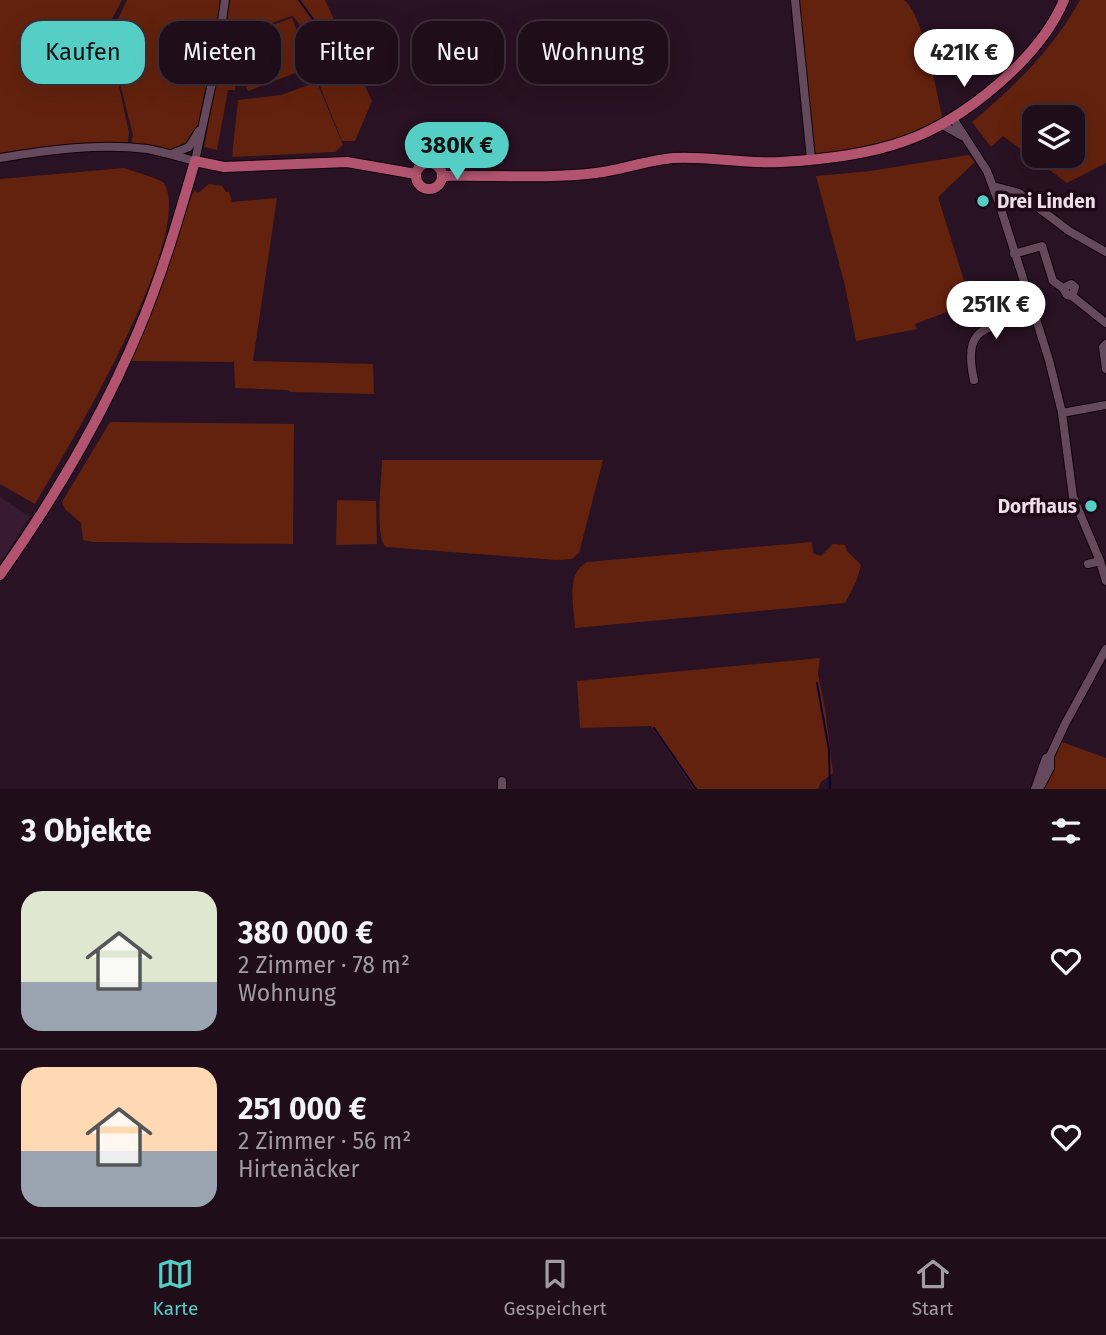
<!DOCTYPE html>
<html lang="de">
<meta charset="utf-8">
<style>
body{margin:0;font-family:"Fira Sans",sans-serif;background:#2c1c27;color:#f1f3f6;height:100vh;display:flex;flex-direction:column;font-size:26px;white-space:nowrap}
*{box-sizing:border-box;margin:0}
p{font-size:23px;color:#a19ca2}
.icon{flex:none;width:38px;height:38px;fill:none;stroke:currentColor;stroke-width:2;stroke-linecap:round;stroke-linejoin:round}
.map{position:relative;height:789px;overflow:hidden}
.sheet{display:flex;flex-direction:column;background:#1f0e1a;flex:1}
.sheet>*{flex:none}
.top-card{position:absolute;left:21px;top:21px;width:700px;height:63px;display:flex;gap:14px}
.buttons{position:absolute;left:1022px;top:105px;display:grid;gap:14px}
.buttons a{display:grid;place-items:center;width:63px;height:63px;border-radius:14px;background:#1f0e1a;box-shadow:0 7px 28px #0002,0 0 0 2px #3c2e39;font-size:35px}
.price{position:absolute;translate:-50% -60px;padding:0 16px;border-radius:24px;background:#fff;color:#222;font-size:23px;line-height:46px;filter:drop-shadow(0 2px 4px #0008)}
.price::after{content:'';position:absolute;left:50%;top:42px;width:21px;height:16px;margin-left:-10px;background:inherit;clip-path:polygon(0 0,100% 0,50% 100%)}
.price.active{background:#55cec6;color:#111}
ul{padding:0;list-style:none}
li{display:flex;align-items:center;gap:21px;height:175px;padding:0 21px}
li+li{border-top:2px solid #3c2e39}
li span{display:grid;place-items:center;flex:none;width:196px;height:140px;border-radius:21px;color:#555}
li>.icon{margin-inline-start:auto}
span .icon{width:84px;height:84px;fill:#fffc;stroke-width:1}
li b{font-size:30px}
h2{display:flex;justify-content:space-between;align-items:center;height:84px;padding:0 21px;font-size:30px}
.tag{padding:0 24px;border-radius:21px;background:#1f0e1a;box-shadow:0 7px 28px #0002,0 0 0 2px #3c2e39;font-size:24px;line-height:63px}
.tag.active{background:#55cec6;color:#111}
.tab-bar{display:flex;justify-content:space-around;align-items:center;height:98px;border-top:2px solid #3c2e39;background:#1f0e1a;font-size:19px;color:#a19ca2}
.tab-bar a{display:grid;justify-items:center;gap:4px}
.tab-bar .active{color:#55cec6}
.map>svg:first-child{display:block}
.built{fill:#381b30}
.green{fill:#63220d;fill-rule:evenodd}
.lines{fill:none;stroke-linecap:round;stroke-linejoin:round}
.stream{stroke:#0a0037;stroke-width:2}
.minor-casing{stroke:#11010c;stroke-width:10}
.major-casing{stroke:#11010c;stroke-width:12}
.minor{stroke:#65495c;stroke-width:8}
.major{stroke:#b25470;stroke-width:10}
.poi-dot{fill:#55cec6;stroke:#1f0919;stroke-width:2.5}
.labels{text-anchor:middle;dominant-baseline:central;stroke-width:7;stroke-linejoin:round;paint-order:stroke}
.poi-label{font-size:19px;font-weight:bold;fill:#f0dfea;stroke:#1f0919;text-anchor:start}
</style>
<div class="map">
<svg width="1106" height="789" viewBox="0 0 1106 789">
<rect width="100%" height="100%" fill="#291223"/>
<path class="built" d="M0 497 30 517 0 563Z"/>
<path class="green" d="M0 0H122L109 25V38L127 0H325L372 101 355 141H342L316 76 326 69 313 42 293 16 248 30 215 45 200 114V122L183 147 172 150 131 144 133 135 110 44 129 133 128 142 0 153Z
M797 0H904C923 14 936 90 942 115L941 119C905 143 861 148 819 155L814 151Z
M1080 0H1106V163L1067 183 1003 136 991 147 972 122C1015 86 1053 49 1080 0ZM1034 117H1073V156H1034Z
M292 18 311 67 248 91 237 63 235 90H228L217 150 204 147 224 43Z
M317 82 343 145 335 152 232 157 238 100 281 95Z
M969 155 975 162 938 197 971 303 915 324 917 329 856 341 845 286 816 176 870 171Z
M124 168C132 171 161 179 164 183 196 236 66 452 35 504L0 484V179Z
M209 184 222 186 226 192H229L232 202 277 198 253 361 373 364 374 394 291 392 287 390 235 388 234 362 127 361 194 190 198 193Z
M110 422 294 424 293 544 93 542 83 540 81 523 65 509 62 502Z
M382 460H603L579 553 572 559 556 560 386 547C374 537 382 477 382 460Z
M337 500 376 501 377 544 336 545Z
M812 542 813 553 821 556 833 544 845 545 847 551 861 565 856 582 845 603 575 628C574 606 565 574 587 562Z
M820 658 818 674 825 708 833 773 821 782 818 789H694L651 726 580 728 577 681Z
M1062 742 1106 758V789H1041Z"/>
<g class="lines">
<path class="stream" d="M299 0 339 55
M341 61 345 69
M817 683 829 750 830 789
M654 728 696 789"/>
<g class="minor-casing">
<path id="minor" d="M795 0 811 159
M952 117 987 171 1000 206 1049 360 1062 413 1073 497 1100 561 1106 581
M941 124 962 136
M174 153 189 147 199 131
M0 158C48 150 99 143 147 149 164 152 179 157 195 161L215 69 225 0
M993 186 1019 193 1069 231 1106 252
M1014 254 1042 246 1053 281 1063 288 1067 295 1072 296 1106 323
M1063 288 1071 284 1075 287 1072 296
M1106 344 1103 347 1106 369
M974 380C961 323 989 328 1034 317
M1062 413 1106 405
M1088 564 1100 561
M502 789V781
M1035 789 1046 758 1050 756
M1039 789 1050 768V756L1065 724 1106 649"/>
</g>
<g class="major-casing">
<path id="major" d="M416 176a13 13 0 1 1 26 0a13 13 0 1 1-26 0Z
M442 176C493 175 546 179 596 173 622 170 647 160 674 158 709 156 744 164 780 162 821 160 866 155 905 141 963 121 1040 58 1064 0
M0 575C53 500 101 419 137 334 161 278 178 220 195 161L224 167 347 162 416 174"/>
</g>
<use href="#minor" class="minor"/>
<use href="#major" class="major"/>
</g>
<g class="poi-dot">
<circle cx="983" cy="201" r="7"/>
<circle cx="1091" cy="506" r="7"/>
</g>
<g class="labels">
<g class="poi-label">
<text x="997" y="201">Drei Linden</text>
<text x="1077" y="506" text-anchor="end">Dorfhaus</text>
</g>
</g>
</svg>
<div class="buttons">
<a><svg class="icon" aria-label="layers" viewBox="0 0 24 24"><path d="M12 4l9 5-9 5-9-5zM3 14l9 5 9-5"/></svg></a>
</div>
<b class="price" style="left:964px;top:89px">421K €</b>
<b class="price active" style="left:457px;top:182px">380K €</b>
<b class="price" style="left:996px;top:341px">251K €</b>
<div class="top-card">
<a class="tag active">Kaufen</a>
<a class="tag">Mieten</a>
<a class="tag">Filter</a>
<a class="tag">Neu</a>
<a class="tag">Wohnung</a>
</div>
</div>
<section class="sheet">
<h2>3 Objekte<svg class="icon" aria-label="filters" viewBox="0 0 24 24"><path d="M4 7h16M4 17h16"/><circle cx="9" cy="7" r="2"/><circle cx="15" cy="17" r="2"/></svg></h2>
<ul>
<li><span style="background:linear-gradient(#dfe7d0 65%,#9aa5b1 0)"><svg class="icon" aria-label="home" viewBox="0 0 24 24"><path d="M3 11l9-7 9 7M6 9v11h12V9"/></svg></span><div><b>380 000 €</b><p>2 Zimmer · 78 m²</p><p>Wohnung</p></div><svg class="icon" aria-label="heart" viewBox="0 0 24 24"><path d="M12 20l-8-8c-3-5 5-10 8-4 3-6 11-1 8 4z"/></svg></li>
<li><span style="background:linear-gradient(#ffd9b3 60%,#9aa5b1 0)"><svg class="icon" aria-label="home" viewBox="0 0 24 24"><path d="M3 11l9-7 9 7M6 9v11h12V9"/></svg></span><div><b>251 000 €</b><p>2 Zimmer · 56 m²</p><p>Hirtenäcker</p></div><svg class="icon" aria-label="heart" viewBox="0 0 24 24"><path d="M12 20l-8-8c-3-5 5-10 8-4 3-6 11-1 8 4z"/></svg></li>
</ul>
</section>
<nav class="tab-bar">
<a class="active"><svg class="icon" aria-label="map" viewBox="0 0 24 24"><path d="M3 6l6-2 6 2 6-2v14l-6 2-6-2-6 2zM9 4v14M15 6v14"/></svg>Karte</a>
<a><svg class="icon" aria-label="saved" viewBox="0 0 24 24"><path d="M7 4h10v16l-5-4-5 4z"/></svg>Gespeichert</a>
<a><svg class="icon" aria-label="home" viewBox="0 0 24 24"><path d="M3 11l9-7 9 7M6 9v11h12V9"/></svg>Start</a>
</nav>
